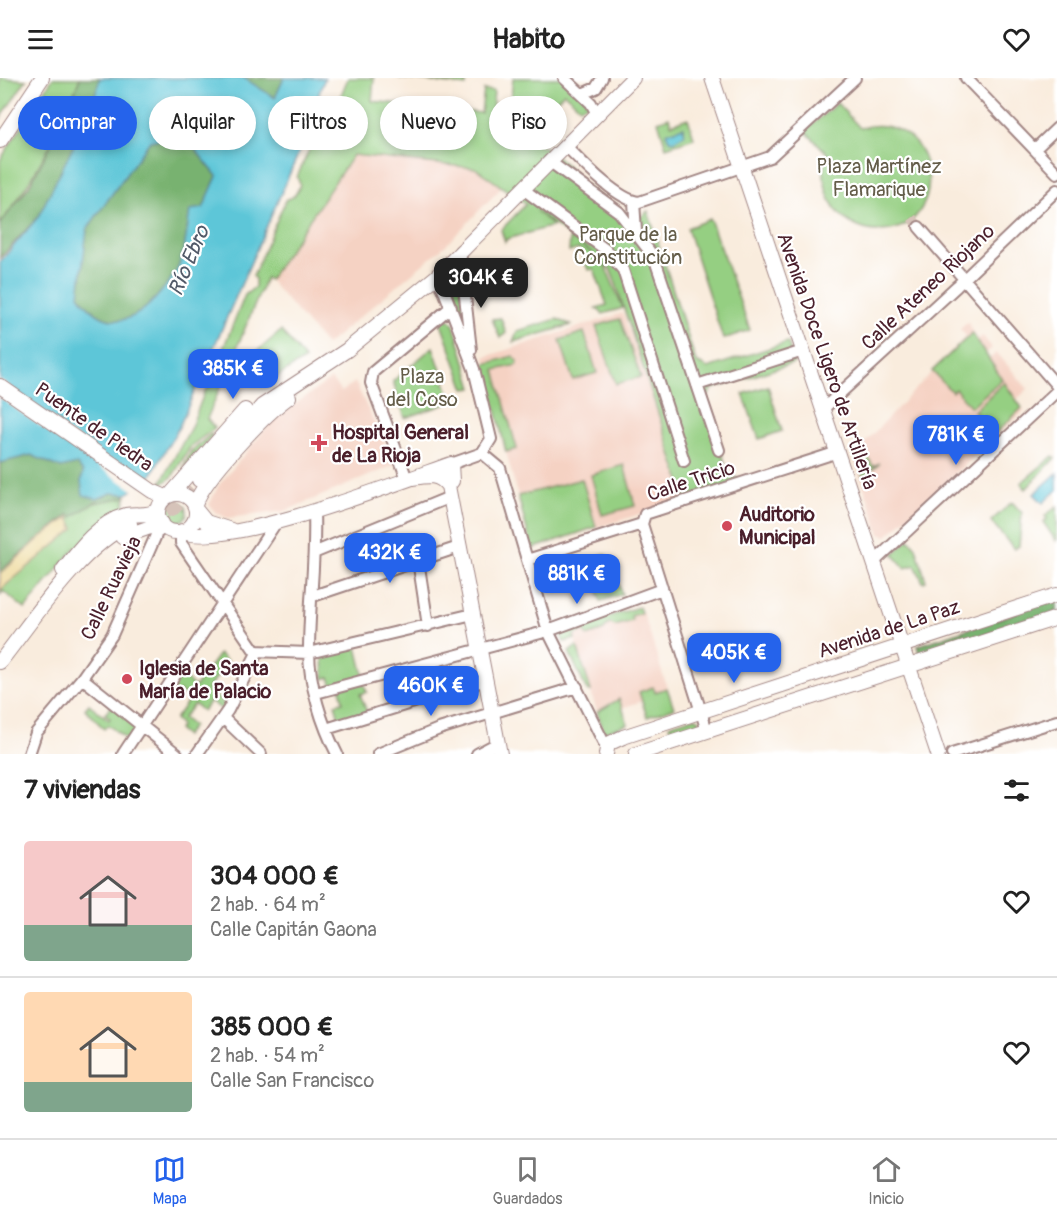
<!DOCTYPE html>
<html lang="es">
<meta charset="utf-8">
<style>
body{margin:0;font-family:Pangolin,sans-serif;background:#f2f2f2;color:#222;height:100vh;display:flex;flex-direction:column;font-size:22px;white-space:nowrap}
*{box-sizing:border-box;margin:0}
p{font-size:20px;color:#767676}
.icon{flex:none;width:33px;height:33px;fill:none;stroke:currentColor;stroke-width:2;stroke-linecap:round;stroke-linejoin:round}
.map{position:relative;height:676px;overflow:hidden}
.details{display:flex;flex-direction:column;background:#fff;flex:1}
.details>*{flex:none}
.banner{position:absolute;left:18px;top:18px;width:600px;height:54px;display:flex;gap:12px}
.price{position:absolute;translate:-50% -51px;padding:0 14px;border-radius:12px;background:#2563eb;color:#fff;font-size:20px;line-height:39px;filter:drop-shadow(0 2px 3px #0008)}
.price::after{content:'';position:absolute;left:50%;top:36px;width:18px;height:14px;margin-left:-9px;background:inherit;clip-path:polygon(0 0,100% 0,50% 100%)}
.price.active{background:#222;color:#fff}
ul{padding:0;list-style:none}
li{display:flex;align-items:center;gap:18px;height:150px;padding:0 24px}
li+li{border-top:2px solid #e0e0e0}
li span{display:grid;place-items:center;flex:none;width:168px;height:120px;border-radius:6px;color:#555}
li>.icon{margin-inline-start:auto}
span .icon{width:72px;height:72px;fill:#fffc;stroke-width:1}
li b{font-size:26px}
h2{display:flex;justify-content:space-between;align-items:center;height:72px;padding:0 24px;font-size:26px}
.pill{padding:0 21px;border-radius:27px;background:#fff;box-shadow:0 3px 9px #0003;font-size:21px;line-height:54px}
.pill.active{background:#2563eb;color:#fff}
header{display:flex;justify-content:space-between;align-items:center;height:78px;padding:0 24px;background:#fff;font-size:27px;font-weight:800}
.tab-bar{display:flex;justify-content:space-around;align-items:center;height:84px;border-top:2px solid #e0e0e0;background:#fff;font-size:16px;color:#767676}
.tab-bar a{display:grid;justify-items:center;gap:3px}
.tab-bar .active{color:#2563eb}
.map>svg:first-child{display:block}
.built{fill:#f5d2c3}
.green{fill:#95cf82;stroke:#707756;stroke-width:1.5}
.forest{fill:#78b270;stroke:#61684e;stroke-width:1.5}
.sand{fill:#eeda9e;stroke:#9c7c64;stroke-width:1.5}
.water{fill:#5dc6d8;stroke:#547282;stroke-width:1.5;fill-rule:evenodd}
.pier{fill:#f9ecdd}
.lines{fill:none;stroke-linecap:round;stroke-linejoin:round}
.minor-tunnel{stroke:#d6c3b9;stroke-width:10;stroke-dasharray:10 5;stroke-linecap:butt}
.major-tunnel{stroke:#d6c3b9;stroke-width:14;stroke-dasharray:14 7;stroke-linecap:butt}
.minor-casing{stroke:#a28684;stroke-width:14}
.major-casing{stroke:#a28684;stroke-width:16}
.minor{stroke:#fff;stroke-width:10}
.major{stroke:#fff;stroke-width:14}
.poi-dot{fill:#d1495b;stroke:#fff;stroke-width:2}
.labels{text-anchor:middle;dominant-baseline:central;stroke-width:4.5;stroke-linejoin:round;paint-order:stroke}
.park-label{font-size:20px;fill:#645d49;stroke:#fff}
.street-label{font-size:20px;fill:#4a1f2b;stroke:#fff}
.poi-label{font-size:20px;font-weight:bold;fill:#4a1f2b;stroke:#fff;text-anchor:start}
.water-label{font-size:21px;font-style:italic;fill:#515968;stroke:#fff}
</style>
<header><svg class="icon" aria-label="menu" viewBox="0 0 24 24"><path d="M4 6h16M4 12h16M4 18h16"/></svg>Habito<svg class="icon" aria-label="heart" viewBox="0 0 24 24"><path d="M12 20l-8-8c-3-5 5-10 8-4 3-6 11-1 8 4z"/></svg></header>
<div class="map">
<svg width="1057" height="676" viewBox="0 0 1057 676">
<rect width="100%" height="100%" fill="#fff"/>
<filter id="ink" filterUnits="userSpaceOnUse"><feTurbulence type="fractalNoise" baseFrequency=".0167" numOctaves="2"/><feDisplacementMap in="SourceGraphic" scale="12" xChannelSelector="R" yChannelSelector="G"/><feConvolveMatrix kernelMatrix="1 2 1 2 8 2 1 2 1" color-interpolation-filters="sRGB"/></filter>
<filter id="wash" filterUnits="userSpaceOnUse"><feTurbulence type="fractalNoise" baseFrequency=".008" numOctaves="4" result="noise"/><feDisplacementMap in="SourceGraphic" scale="24" xChannelSelector="R" yChannelSelector="G"/><feGaussianBlur stdDeviation="1.35" result="paint"/><feColorMatrix in="noise" values="0 0 0 0 0 0 0 0 0 0 0 0 0 0 0 0 0 1.4 0 .05"/><feComposite in="paint" operator="in"/></filter>
<g filter="url(#wash)">
<rect width="100%" height="100%" fill="#f9ecdd"/>
<path class="built" d="M353 77 475 90 502 109 446 167 326 267 269 202Z
M623 235 686 421 532 471 506 374 485 279Z
M968 244 977 262 983 258 992 270 985 276 989 281 997 275 1028 311 1016 322 1024 333 887 458 880 456 853 377 966 258 960 251Z
M331 301 341 314 355 304 395 387 285 433 227 440 215 434 209 427 218 408 273 342Z
M643 534 667 610 654 614 653 610 639 614 642 623 622 630 620 622 597 634 574 557 586 553 587 557 604 552 607 546 615 548 632 543 631 539Z"/>
<path class="green" d="M0 0 26 2 0 41Z
M53 0H80C60 54 34 101 0 146V82Z
M348 0H374L372 23 481 35 484 12 494 13 492 35 535 65 550 72 574 94 571 98 623 135 641 139 648 133 696 284 708 290 788 264 794 285 712 311 705 324 729 397 744 403 686 421 616 206 610 191 604 185 623 230 603 236 596 230 607 227 594 191 588 192 581 173 578 171 569 174 570 160 595 177 536 133 553 148 507 161 505 164 501 152 526 126 475 90 353 77 269 202 266 200 207 341 215 350 191 368 172 399 159 408 191 349 205 313 214 305V293L245 217 255 209V201L253 198 286 121C294 121 298 113 300 106L297 99 322 43 330 44Z
M399 0H466V8Z
M513 0H563L591 25 580 29 564 15 539 40 511 19Z
M837 25 860 50C939 29 956 153 878 153 863 153 848 146 838 134 825 119 820 94 827 75L805 53Z
M669 39 671 46 688 40 694 60 666 69 658 43Z
M710 141 750 252 723 261 687 150Z
M459 197 467 256 450 206Z
M443 240 450 242 454 247 473 310 465 311 440 242Z
M501 240 506 255 500 260 492 241Z
M557 241 571 247 513 264 517 253Z
M620 241 641 299 616 306 596 248Z
M281 253 305 281 277 299 255 275Z
M584 254 597 295 573 302 560 262Z
M972 255 1002 301 971 329 955 311 952 314 932 293Z
M433 269 452 324 405 340 393 303Z
M513 278 518 283 517 287 495 292 517 371 506 374 485 286Z
M1004 304 1022 330 995 356 974 333Z
M768 308 782 353 759 361 743 316Z
M211 356 213 358 183 391 191 373Z
M864 372 873 388 880 385 863 399 857 379Z
M1053 378 1055 380 1026 411 1021 405Z
M0 385 83 417 127 416 122 434 75 470 25 531 3 513 0 517Z
M624 387 635 428 602 437 591 397Z
M582 401 596 449 532 471 518 418Z
M167 434a10 10 0 1 1 20 0a10 10 0 1 1-20 0Z
M1012 424 1022 435 1019 468 1014 471 991 443Z
M1057 428V462L1056 463 1043 444 1047 441 1045 438Z
M909 461 916 469 926 503 923 504 915 487 905 490 893 476Z
M604 476 609 479 616 499 613 501 615 506 618 505 622 516 601 523 593 502 557 514 552 498 554 492 573 486 576 495 589 491 586 482Z
M639 529 641 535 631 538 632 543 615 548 609 545 604 552 587 558 585 553 574 557 575 561 564 564 559 554Z
M577 568 591 613H587L569 574Z
M357 569 364 598 332 608 329 599 324 601 323 579Z
M219 576 228 584 208 611 227 628 224 633 210 623 203 633 194 626 183 640 193 648 185 658 178 652 181 647 175 641 190 620 179 613 175 619 168 614 180 596 195 609Z
M363 604 367 614 360 616 367 634 340 644 335 626 343 624 340 610Z
M653 609 655 614 667 610 674 630 647 639 639 614Z
M619 621 628 646 604 654 597 634Z
M89 626 109 642 110 640 105 636 113 626 141 647 130 664 108 647 104 651 85 631Z
M694 639 700 642V649L673 659 669 647Z"/>
<path class="forest" d="M80 0H100L89 37 38 139 0 180V146L29 108 65 40Z
M284 0 275 20 244 1V0Z
M167 60 190 65 217 98 203 131 190 133C187 150 186 171 179 187 176 197 167 206 161 214 134 247 105 255 79 217L87 151 150 63Z
M31 377 61 390 77 386 84 394 81 404 97 421 111 415 127 416 126 419 94 425 72 439 69 436 0 493V385Z
M1057 521V534L920 578 917 568Z"/>
<path class="sand" d="M69 439 74 451 0 512V496L41 459Z"/>
<path class="water" d="M100 0H244L275 20 284 0H325L318 18 322 20 307 56 179 349 149 401 127 416 111 415 97 421 83 417 81 404 83 394 77 386 61 390 31 377 0 385V184L38 139 89 37ZM167 60 190 65 217 98 203 130 190 132C187 150 186 170 179 187 176 196 167 206 161 214 134 247 105 255 79 217L87 151 150 63Z
M683 49 685 56 674 63 669 62 666 55Z
M1057 395V412L1043 425 1034 416Z"/>
<path class="pier" d="M0 302 144 410 137 415 0 320Z"/>
</g>
<g filter="url(#ink)">
<g class="lines">
<path class="minor-tunnel" d="M912 140 919 149"/>
<path class="major-tunnel" d="M147 441 174 430 199 402"/>
<g class="minor-casing">
<path id="minor" d="M564 0 591 25 597 36
M966 0 1057 95
M582 16 596 10 602 0
M565 67C581 83 617 122 639 124L770 79 855 0
M1035 71 1057 50
M549 83 619 134 654 179 719 372
M523 111 606 172 623 192 684 383
M634 124 636 153
M919 149 1057 308
M460 173 471 272
M436 199 443 210 474 291 491 361 482 375 451 386
M697 307 797 275
M823 331 957 208 1057 112
M482 375 500 390 548 553 606 669
M407 401 371 305 373 294 451 229
M314 434C316 481 309 526 309 573 309 606 322 647 337 676
M642 446 707 653
M642 446 645 436 838 374
M181 454V465L255 573 309 575 473 536
M316 474 450 419
M418 482 428 548
M527 482 642 446
M874 484 1057 313
M313 518 459 469
M82 600 177 676
M316 615 548 553 662 511
M223 640 261 676
M326 651 486 602
M29 676 36 655 82 600 112 557 157 455 165 449
M123 676 277 443
M197 676 228 632 258 573
M378 676 439 651 577 609
M477 676 498 665
M952 676 1057 643"/>
</g>
<g class="major-casing">
<path id="major" d="M712 0 938 676
M0 63 42 0
M0 308 152 413 166 419
M407 401C423 399 437 393 448 408L500 676
M199 402 262 328 347 272 436 199 633 0
M158 435a19 19 0 1 1 38 0a19 19 0 1 1-38 0Z
M171 416 245 332
M195 427C203 401 266 335 289 319
M197 433 206 444 231 452
M182 453C220 474 405 402 451 386L452 403 448 408
M122 459 162 445
M63 492C79 471 99 444 126 437 138 435 148 439 158 432
M0 584C34 541 80 469 130 446
M606 676 608 666 623 659 1057 517
M636 676 1057 540"/>
</g>
<use href="#minor" class="minor"/>
<use href="#major" class="major"/>
</g>
</g>
<g class="poi-dot">
<path d="M316 356h6v6h6v6h-6v6h-6v-6h-6v-6h6z"/>
<circle cx="727" cy="448" r="6"/>
<circle cx="127" cy="601" r="6"/>
</g>
<g class="labels">
<g class="park-label">
<text x="879" y="88">Plaza Martínez<tspan x="879" dy="23">Flamarique</tspan></text>
<text x="628" y="156">Parque de la<tspan x="628" dy="23">Constitución</tspan></text>
<text x="422" y="298">Plaza<tspan x="422" dy="23">del Coso</tspan></text>
</g>
<g class="street-label">
<text transform="translate(928 209) rotate(-43)">Calle Ateneo Riojano</text>
<text transform="translate(827 283) rotate(71)">Avenida Doce Ligero de Artillería</text>
<text transform="translate(94 349) rotate(35)">Puente de Piedra</text>
<text transform="translate(691 403) rotate(-18)">Calle Tricio</text>
<text transform="translate(111 510) rotate(-64)">Calle Ruavieja</text>
<text transform="translate(889 551) rotate(-18)">Avenida de La Paz</text>
</g>
<g class="poi-label">
<text x="332" y="354">Hospital General<tspan x="332" dy="23">de La Rioja</tspan></text>
<text x="739" y="436">Auditorio<tspan x="739" dy="23">Municipal</tspan></text>
<text x="139" y="590">Iglesia de Santa<tspan x="139" dy="23">María de Palacio</tspan></text>
</g>
<g class="water-label">
<text transform="translate(189 183) rotate(-67)">Río Ebro</text>
</g>
</g>
</svg>
<b class="price active" style="left:481px;top:231px">304K €</b>
<b class="price" style="left:233px;top:322px">385K €</b>
<b class="price" style="left:956px;top:388px">781K €</b>
<b class="price" style="left:390px;top:506px">432K €</b>
<b class="price" style="left:577px;top:527px">881K €</b>
<b class="price" style="left:734px;top:606px">405K €</b>
<b class="price" style="left:431px;top:639px">460K €</b>
<div class="banner">
<a class="pill active">Comprar</a>
<a class="pill">Alquilar</a>
<a class="pill">Filtros</a>
<a class="pill">Nuevo</a>
<a class="pill">Piso</a>
</div>
</div>
<section class="details">
<h2>7 viviendas<svg class="icon" aria-label="filters" viewBox="0 0 24 24"><path d="M4 7h16M4 17h16"/><circle cx="9" cy="7" r="2"/><circle cx="15" cy="17" r="2"/></svg></h2>
<ul>
<li><span style="background:linear-gradient(#f6c9c9 70%,#7fa58c 0)"><svg class="icon" aria-label="home" viewBox="0 0 24 24"><path d="M3 11l9-7 9 7M6 9v11h12V9"/></svg></span><div><b>304 000 €</b><p>2 hab. · 64 m²</p><p>Calle Capitán Gaona</p></div><svg class="icon" aria-label="heart" viewBox="0 0 24 24"><path d="M12 20l-8-8c-3-5 5-10 8-4 3-6 11-1 8 4z"/></svg></li>
<li><span style="background:linear-gradient(#ffd9b3 75%,#7fa58c 0)"><svg class="icon" aria-label="home" viewBox="0 0 24 24"><path d="M3 11l9-7 9 7M6 9v11h12V9"/></svg></span><div><b>385 000 €</b><p>2 hab. · 54 m²</p><p>Calle San Francisco</p></div><svg class="icon" aria-label="heart" viewBox="0 0 24 24"><path d="M12 20l-8-8c-3-5 5-10 8-4 3-6 11-1 8 4z"/></svg></li>
</ul>
</section>
<nav class="tab-bar">
<a class="active"><svg class="icon" aria-label="map" viewBox="0 0 24 24"><path d="M3 6l6-2 6 2 6-2v14l-6 2-6-2-6 2zM9 4v14M15 6v14"/></svg>Mapa</a>
<a><svg class="icon" aria-label="saved" viewBox="0 0 24 24"><path d="M7 4h10v16l-5-4-5 4z"/></svg>Guardados</a>
<a><svg class="icon" aria-label="home" viewBox="0 0 24 24"><path d="M3 11l9-7 9 7M6 9v11h12V9"/></svg>Inicio</a>
</nav>
